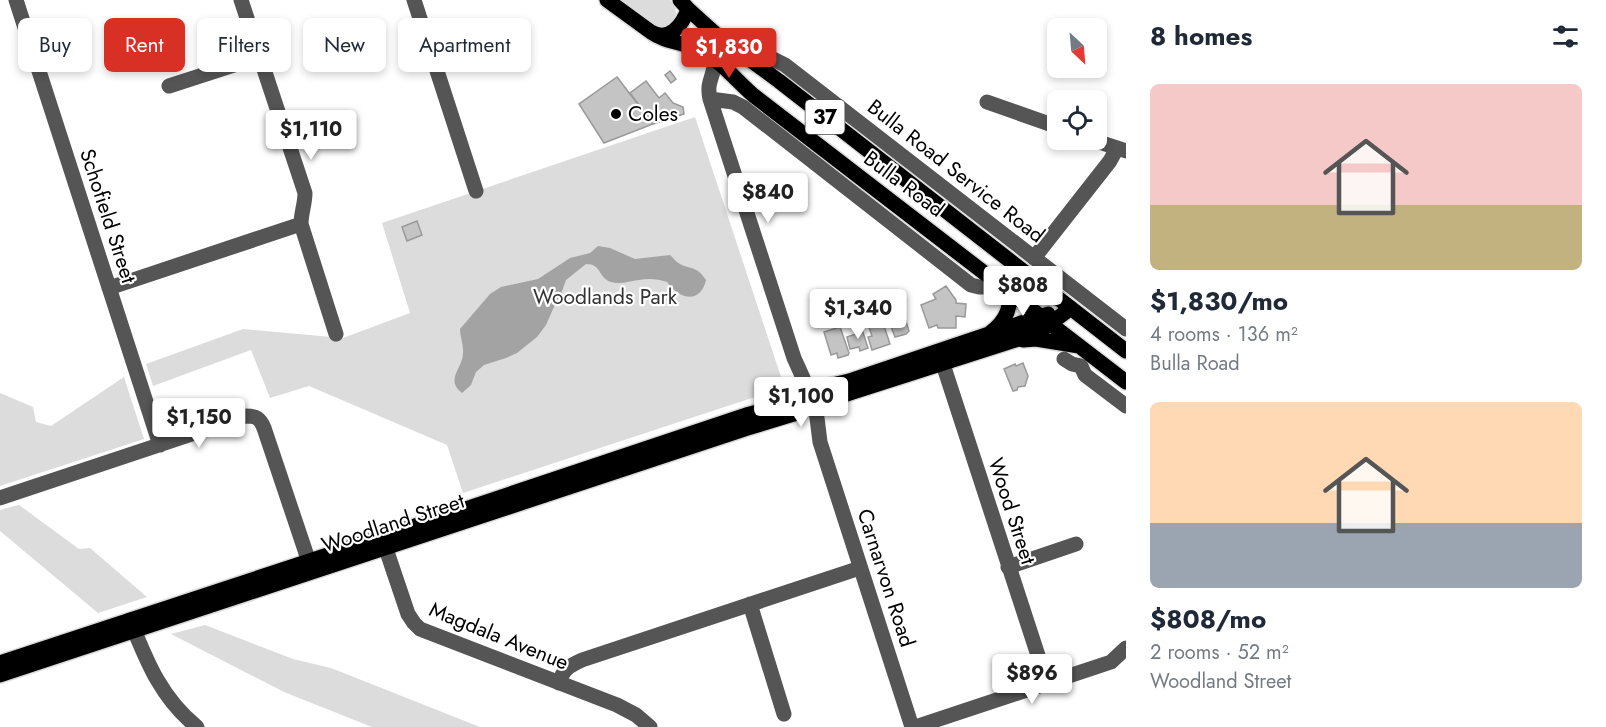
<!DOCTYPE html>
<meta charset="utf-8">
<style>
body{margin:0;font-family:Jost,sans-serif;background:#f6f6f7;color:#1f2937;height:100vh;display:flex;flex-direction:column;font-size:22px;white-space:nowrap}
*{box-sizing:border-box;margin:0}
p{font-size:20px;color:#747a83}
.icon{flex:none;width:33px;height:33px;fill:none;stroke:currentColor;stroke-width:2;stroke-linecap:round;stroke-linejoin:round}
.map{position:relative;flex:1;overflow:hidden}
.drawer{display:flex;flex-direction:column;background:#fff;width:480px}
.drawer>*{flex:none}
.hud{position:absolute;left:18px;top:18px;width:570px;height:54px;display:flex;gap:12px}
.needle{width:39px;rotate:154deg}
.tools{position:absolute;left:1047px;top:18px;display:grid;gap:12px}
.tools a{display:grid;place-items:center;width:60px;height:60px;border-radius:9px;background:#fff;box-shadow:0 3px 9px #0003;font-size:30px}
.price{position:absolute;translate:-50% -51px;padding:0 14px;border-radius:6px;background:#fff;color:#222;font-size:20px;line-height:39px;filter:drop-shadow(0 2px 3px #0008)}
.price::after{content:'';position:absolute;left:50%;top:36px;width:18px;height:14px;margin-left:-9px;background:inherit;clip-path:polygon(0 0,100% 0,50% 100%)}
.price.selected{background:#d93025;color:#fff}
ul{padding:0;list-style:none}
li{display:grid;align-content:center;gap:12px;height:318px;padding:0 24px}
li span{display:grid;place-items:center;height:186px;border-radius:9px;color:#555}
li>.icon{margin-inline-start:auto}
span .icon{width:108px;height:108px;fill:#fffc;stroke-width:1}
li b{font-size:26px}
h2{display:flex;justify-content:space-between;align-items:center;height:72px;padding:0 24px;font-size:26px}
.pill{padding:0 21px;border-radius:9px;background:#fff;box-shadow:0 3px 9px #0003;font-size:21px;line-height:54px}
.pill.selected{background:#d93025;color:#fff}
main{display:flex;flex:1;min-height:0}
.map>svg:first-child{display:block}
.green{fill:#dcdcdc}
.water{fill:#a3a3a3}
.building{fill:#c4c4c4;stroke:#999;stroke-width:1.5}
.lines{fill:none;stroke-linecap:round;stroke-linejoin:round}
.major-casing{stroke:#dbdbdb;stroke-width:18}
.minor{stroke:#555;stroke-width:15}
.major{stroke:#000;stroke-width:15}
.poi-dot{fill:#000;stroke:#fff;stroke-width:2}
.labels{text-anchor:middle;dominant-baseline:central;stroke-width:4.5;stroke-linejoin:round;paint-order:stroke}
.shield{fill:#fff;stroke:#4c4c4c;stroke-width:1.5}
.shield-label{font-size:20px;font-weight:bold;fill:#000}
.poi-label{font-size:21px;fill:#000;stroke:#fff;text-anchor:start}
.street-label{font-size:21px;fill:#000;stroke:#fff}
.park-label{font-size:21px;fill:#333;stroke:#fff}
</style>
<main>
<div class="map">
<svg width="1126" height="727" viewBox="0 0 1126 727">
<rect width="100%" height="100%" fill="#fff"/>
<path class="green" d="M619 0H670C683 13 673 33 655 26 645 22 628 7 619 0Z
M695 117 781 377 773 391 463 493 447 445 309 386 270 398 251 350 153 386 146 364 243 329 343 338 410 313 382 223Z
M124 377 144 439 0 486V393L33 407 36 422 51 426Z
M19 505 79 549 90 548 147 597 98 613 0 531V510Z
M205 625 293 659 331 668 480 727H372L284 692 171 634Z"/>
<path class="water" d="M598 246 610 248 635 259 670 255C673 257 674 260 677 262 687 270 696 264 706 280 700 305 679 299 667 282 658 279 649 278 639 280 630 281 620 285 611 282 598 278 602 264 586 264L566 280 561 294 557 300 546 325 537 337 517 353 506 358 484 365 476 372 471 385 462 393C445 380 462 369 463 354 464 346 460 337 460 329L490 294 501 287 538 279 570 258 590 253Z"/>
<path class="building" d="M670 71 676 79 671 83 665 75Z
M617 77 653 124 604 143 579 104Z
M646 81 659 98 665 93 673 103 683 107 684 114 653 124 630 93Z
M417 221 422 235 407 241 402 227Z
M946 286 956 300V303L966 304 965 317 956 316V328H938L937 325 929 328 921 305 936 299 933 294Z
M878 298 882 310 879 311 890 344 872 350 868 337 872 336 867 321 864 322 858 307Z
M901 305 909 331 906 334 895 337 885 310Z
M861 326 868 348 860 351 859 347 850 349 847 337 856 334 854 329Z
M840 327 849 353 848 355 838 358 837 353 831 355 824 332Z
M1023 363 1028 376 1025 386 1018 387 1017 390 1013 391 1004 369 1015 364 1016 366Z"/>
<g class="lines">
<g class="major-casing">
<path id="major" d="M607 0 651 32C669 43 683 24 688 9L680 0
M688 9 719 37 779 81 1126 351
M651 32C666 43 684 42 700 50 720 60 736 80 753 95L1126 382
M990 333C1005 322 1016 304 1004 287
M1023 340 1036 339 1079 346
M811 390 849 381 1048 314
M818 407 834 398 1031 335 1043 329 1071 308
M0 663 382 537 746 415 772 408 795 397
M0 675 748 428 800 412"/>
</g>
<path class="minor" d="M16 0 160 445
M241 0 305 193C305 204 301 213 301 224L336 334
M414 0 476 191
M730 43 771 58 785 65 1126 329
M715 61C714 77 706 81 710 99L794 358 808 389
M169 86 259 57
M710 99 733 102 743 107 971 285 979 287H1003
M987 102 1058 127
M1093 140 1126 151
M1034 258 1110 161 1117 148
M109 288 301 224
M939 352 1047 683
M1064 359 1072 364 1081 366 1085 375 1126 406
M816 410 820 442 912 727
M0 498 246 416C256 416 260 418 264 428L312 571
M382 537 408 614 414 623 420 629 617 705 636 715 650 727
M1008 567 1076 544
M750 604 784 714
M130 620C147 662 161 698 197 727
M559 683C563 669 569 666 582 660L860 568
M915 727 1111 662 1126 648"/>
<use href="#major" class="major"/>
</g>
<circle class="poi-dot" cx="616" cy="114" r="6"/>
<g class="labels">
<rect class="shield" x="805.5" y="100" width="39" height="34" rx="4.5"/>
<g class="shield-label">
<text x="825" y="117">37</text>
</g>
<g class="poi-label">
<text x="628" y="114">Coles</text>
</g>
<g class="street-label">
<text transform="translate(956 171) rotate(38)">Bulla Road Service Road</text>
<text transform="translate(904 184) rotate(37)">Bulla Road</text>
<text transform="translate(108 216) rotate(72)">Schofield Street</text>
<text transform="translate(1012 511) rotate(72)">Wood Street</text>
<text transform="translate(393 523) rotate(-18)">Woodland Street</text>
<text transform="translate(886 578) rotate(72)">Carnarvon Road</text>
<text transform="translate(499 636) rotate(22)">Magdala Avenue</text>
</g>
<g class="park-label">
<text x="605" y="297">Woodlands Park</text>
</g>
</g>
</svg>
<div class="tools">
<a><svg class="needle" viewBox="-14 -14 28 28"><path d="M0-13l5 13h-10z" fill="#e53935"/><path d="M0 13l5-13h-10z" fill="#747a83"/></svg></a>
<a><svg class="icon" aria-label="locate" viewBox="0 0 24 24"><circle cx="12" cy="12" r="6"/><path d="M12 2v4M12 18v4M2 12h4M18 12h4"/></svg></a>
</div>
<b class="price selected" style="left:729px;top:79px">$1,830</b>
<b class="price" style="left:311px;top:161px">$1,110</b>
<b class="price" style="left:768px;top:224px">$840</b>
<b class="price" style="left:1023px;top:317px">$808</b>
<b class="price" style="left:858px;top:340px">$1,340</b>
<b class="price" style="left:801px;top:428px">$1,100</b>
<b class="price" style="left:199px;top:449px">$1,150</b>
<b class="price" style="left:1032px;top:705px">$896</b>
<div class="hud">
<a class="pill">Buy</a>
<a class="pill selected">Rent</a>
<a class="pill">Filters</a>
<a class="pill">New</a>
<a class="pill">Apartment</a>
</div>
</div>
<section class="drawer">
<h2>8 homes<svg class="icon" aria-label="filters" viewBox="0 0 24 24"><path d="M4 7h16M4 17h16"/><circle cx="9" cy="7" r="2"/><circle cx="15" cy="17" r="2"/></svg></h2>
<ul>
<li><span style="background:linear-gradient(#f6c9c9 65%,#c2b280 0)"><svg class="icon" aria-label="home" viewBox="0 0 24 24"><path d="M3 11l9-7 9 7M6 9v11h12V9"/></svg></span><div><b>$1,830/mo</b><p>4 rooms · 136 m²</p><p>Bulla Road</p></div></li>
<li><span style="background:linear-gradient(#ffd9b3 65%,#9aa5b1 0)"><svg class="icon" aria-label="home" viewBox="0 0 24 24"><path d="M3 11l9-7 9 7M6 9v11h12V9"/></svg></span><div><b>$808/mo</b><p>2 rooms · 52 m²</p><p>Woodland Street</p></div></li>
</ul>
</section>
</main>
